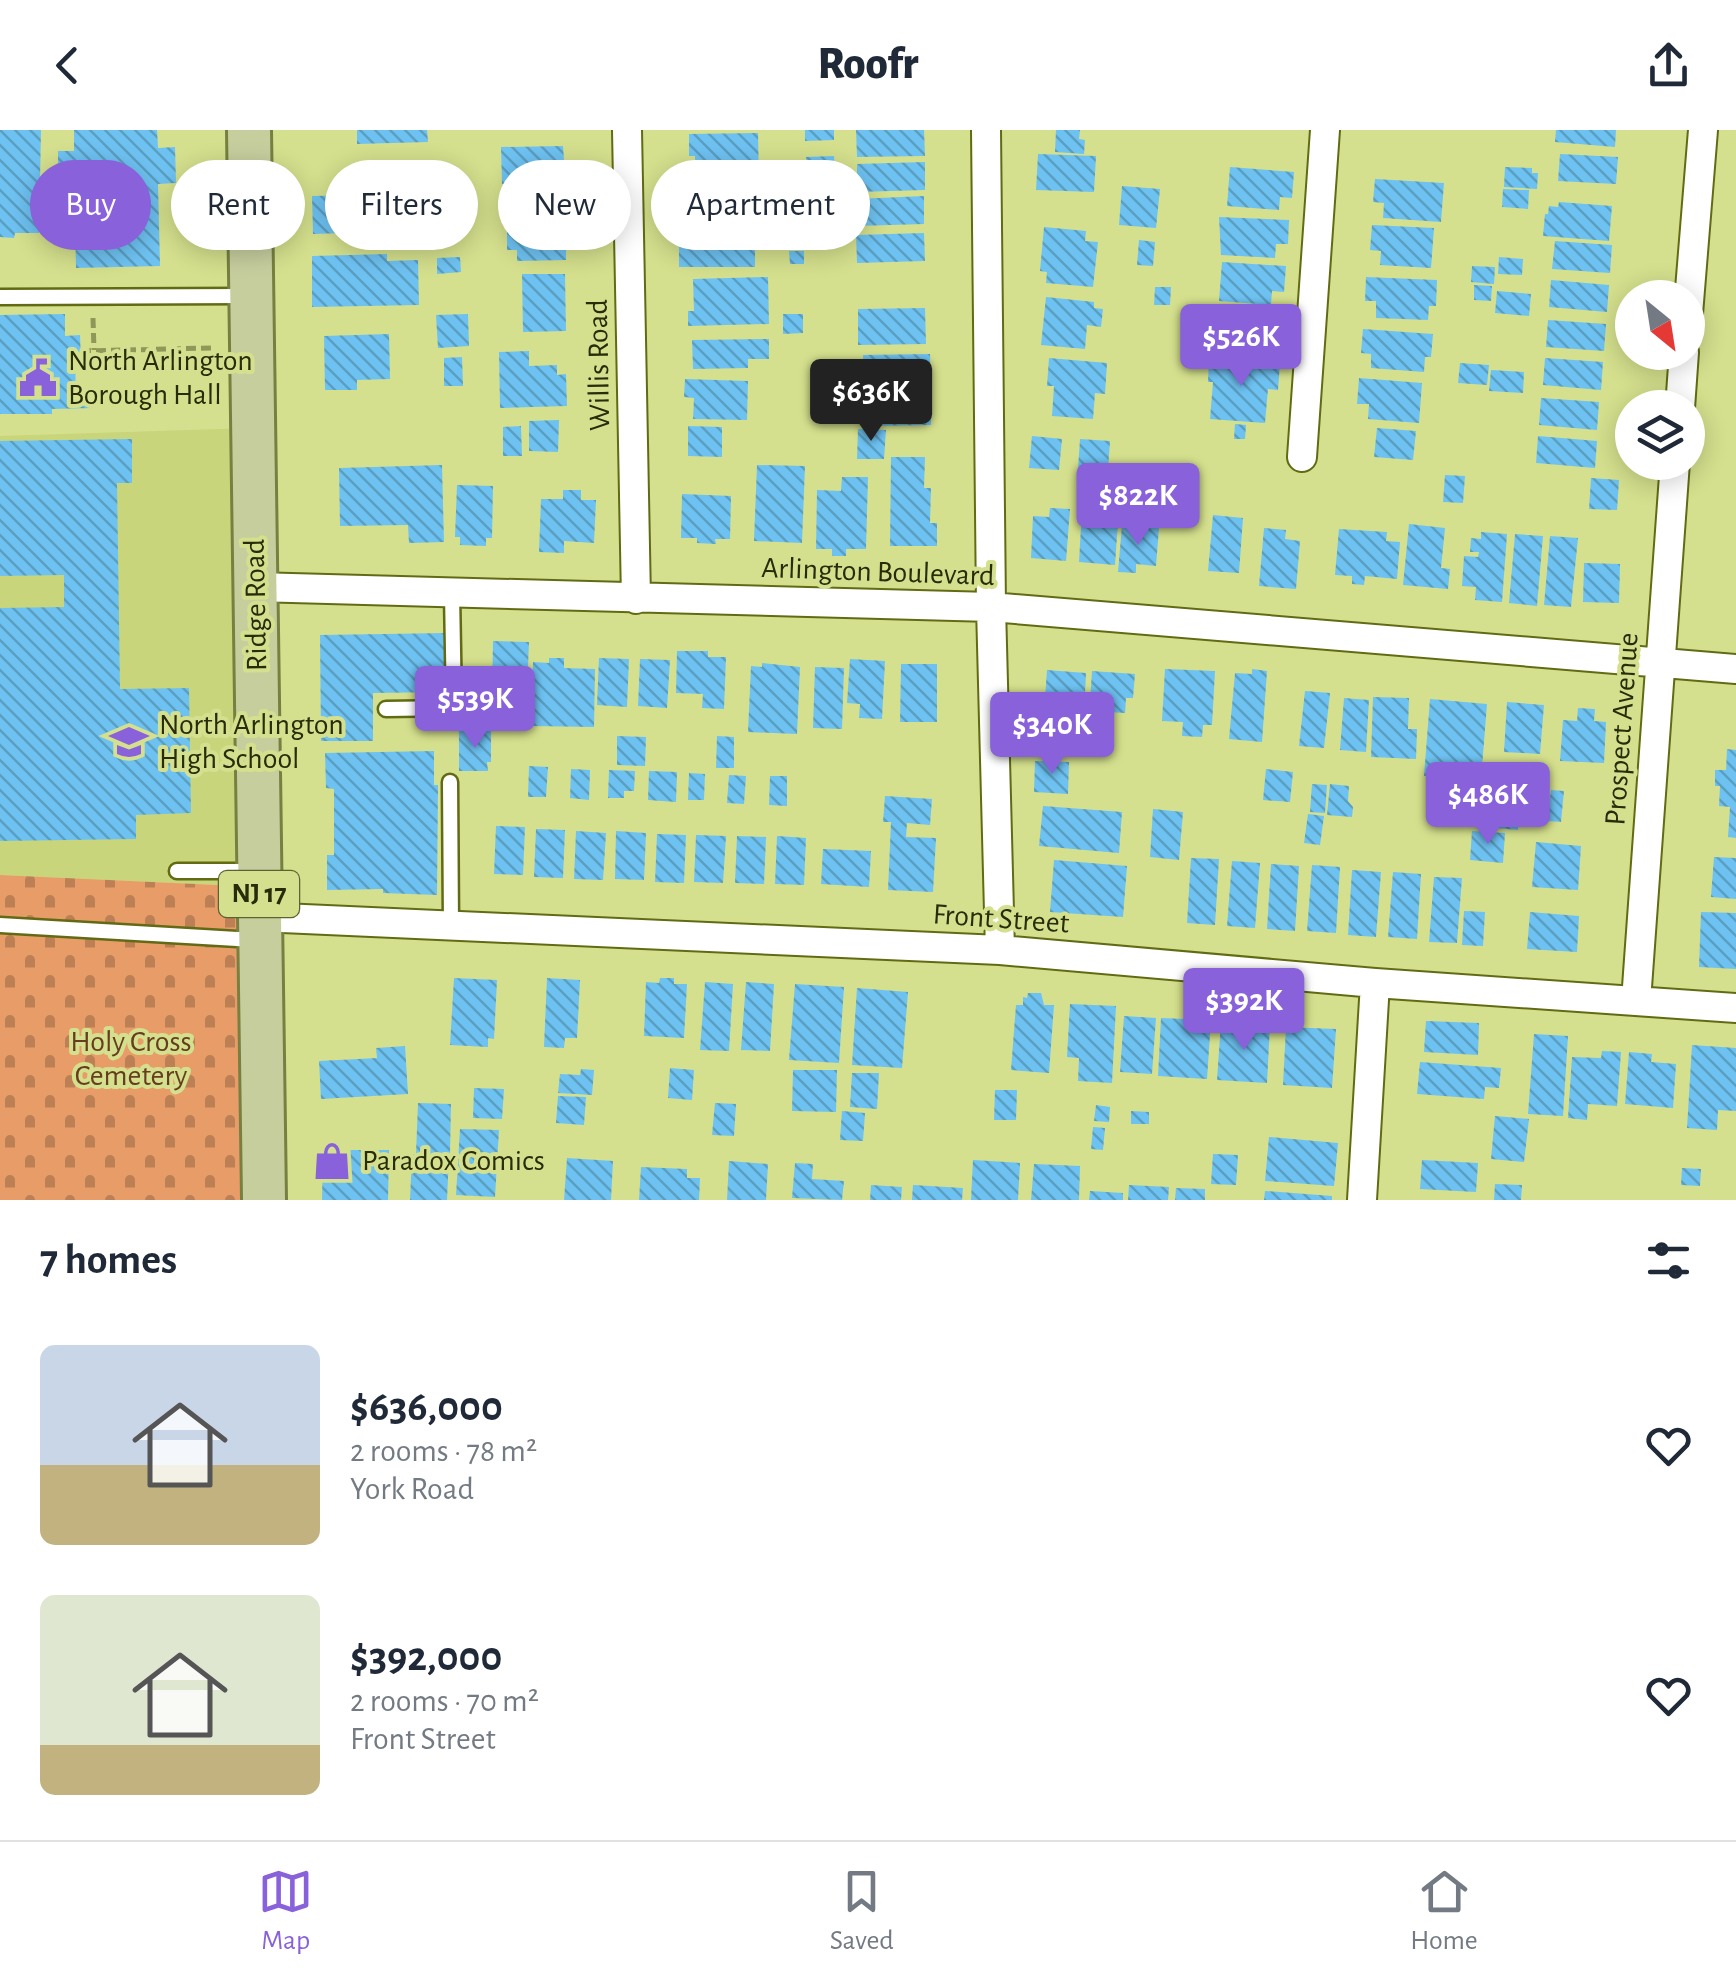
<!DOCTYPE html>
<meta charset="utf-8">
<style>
body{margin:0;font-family:"Alegreya Sans",sans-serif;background:#f6f6f7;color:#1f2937;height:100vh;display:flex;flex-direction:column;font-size:38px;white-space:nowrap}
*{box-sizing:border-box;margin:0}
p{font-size:32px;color:#747a83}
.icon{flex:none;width:55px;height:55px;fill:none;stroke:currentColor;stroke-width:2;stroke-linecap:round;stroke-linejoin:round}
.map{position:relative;height:1070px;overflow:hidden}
.side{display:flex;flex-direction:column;background:#fff;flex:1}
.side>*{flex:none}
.banner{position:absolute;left:30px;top:30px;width:1000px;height:90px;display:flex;gap:20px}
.needle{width:65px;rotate:150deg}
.fabs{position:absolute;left:1615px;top:150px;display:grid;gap:20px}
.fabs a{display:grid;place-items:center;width:90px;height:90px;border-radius:50%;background:#fff;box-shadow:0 5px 25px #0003;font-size:50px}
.price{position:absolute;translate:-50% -85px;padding:0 22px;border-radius:10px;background:#8961db;color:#fff;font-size:32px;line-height:65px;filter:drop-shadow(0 2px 5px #0008)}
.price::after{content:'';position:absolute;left:50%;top:60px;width:30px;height:22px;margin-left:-15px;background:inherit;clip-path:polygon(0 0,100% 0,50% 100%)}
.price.active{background:#222;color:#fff}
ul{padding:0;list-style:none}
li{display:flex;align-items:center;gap:30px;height:250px;padding:0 40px}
li span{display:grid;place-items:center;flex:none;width:280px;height:200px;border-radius:15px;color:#555}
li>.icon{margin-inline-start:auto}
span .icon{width:120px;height:120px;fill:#fffc;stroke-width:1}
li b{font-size:42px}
h2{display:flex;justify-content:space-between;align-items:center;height:120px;padding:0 40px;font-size:42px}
.tag{padding:0 35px;border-radius:45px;background:#fff;box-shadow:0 5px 25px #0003;font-size:35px;line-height:90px}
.tag.active{background:#8961db;color:#fff}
header{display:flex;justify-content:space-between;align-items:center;height:130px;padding:0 40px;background:#fff;font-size:45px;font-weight:800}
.dock{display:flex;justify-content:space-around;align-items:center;height:140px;border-top:2px solid #e0e1e3;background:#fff;font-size:28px;color:#747a83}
.dock a{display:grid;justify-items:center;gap:5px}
.dock .active{color:#8961db}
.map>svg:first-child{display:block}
.built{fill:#c8d57a}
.cemetery{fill:url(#cemetery-stones)}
.building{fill:url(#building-back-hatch)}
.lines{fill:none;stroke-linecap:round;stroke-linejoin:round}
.service-casing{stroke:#626b13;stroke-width:19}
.minor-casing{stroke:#626b13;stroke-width:32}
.primary-casing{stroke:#778040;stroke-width:48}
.path{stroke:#8f9858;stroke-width:5;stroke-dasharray:10 5;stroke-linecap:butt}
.service{stroke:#fff;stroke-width:14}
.minor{stroke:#fff;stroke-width:28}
.primary{stroke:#c7ce9e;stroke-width:42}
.labels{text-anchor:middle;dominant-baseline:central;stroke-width:8;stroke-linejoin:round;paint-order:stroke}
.shield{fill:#d4e08d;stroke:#5c6231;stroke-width:2.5}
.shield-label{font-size:28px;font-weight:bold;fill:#282c09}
.poi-label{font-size:30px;fill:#282c09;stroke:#d4e08d;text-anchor:start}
.street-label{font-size:30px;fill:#282c09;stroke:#d4e08d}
.park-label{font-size:30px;fill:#663d1e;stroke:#d4e08d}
</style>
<header><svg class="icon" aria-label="back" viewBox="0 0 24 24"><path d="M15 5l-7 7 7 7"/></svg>Roofr<svg class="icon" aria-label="share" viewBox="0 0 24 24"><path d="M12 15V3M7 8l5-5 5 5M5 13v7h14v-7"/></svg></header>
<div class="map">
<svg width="1736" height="1070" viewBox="0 0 1736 1070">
<defs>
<pattern id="cemetery-stones" width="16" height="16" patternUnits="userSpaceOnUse" patternTransform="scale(2.5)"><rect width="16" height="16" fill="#e89d68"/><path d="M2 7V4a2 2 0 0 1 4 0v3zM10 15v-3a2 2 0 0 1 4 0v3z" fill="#bc8054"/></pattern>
<pattern id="building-back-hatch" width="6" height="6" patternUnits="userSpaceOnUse" patternTransform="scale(2.5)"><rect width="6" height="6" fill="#6ec2f2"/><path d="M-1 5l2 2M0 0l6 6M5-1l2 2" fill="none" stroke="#5a9ec2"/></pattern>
</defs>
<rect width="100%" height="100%" fill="#d4e08d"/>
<path class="built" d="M253 298 259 757 0 745V306Z"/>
<path class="cemetery" d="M0 745 259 757 264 1070H0Z"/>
<path class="building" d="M0 0H41L39 103H15L14 108 0 107Z
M74 0H157L158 18 175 17 176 53 158 54 160 136 76 138 74 54H58V21H74Z
M357 0H427L428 12 357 14Z
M805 0H834V10L805 11Z
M856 0H924L925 26 857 27Z
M1056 0H1080L1079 9 1085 10 1084 24 1055 22Z
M1556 0H1616L1615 17 1555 12Z
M758 3 759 54 695 55V26H689V4Z
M563 16 564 30H570V54H502L501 17Z
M1038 24 1096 26 1094 62 1036 60Z
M1560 24 1618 27 1616 54 1558 51Z
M834 26 835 42 807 44 806 27Z
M925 32V60L857 62V34Z
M1230 37 1294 42 1292 68 1280 67 1279 80 1227 76Z
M1505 37 1532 38V43H1538L1537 59 1504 57Z
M1375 49 1444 53 1441 92 1383 88 1384 73 1373 72Z
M1122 56 1160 59 1156 98 1119 95Z
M1503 59 1529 60 1528 79 1502 77Z
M412 64 413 101 313 104 312 66Z
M773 66H807L806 101 773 100Z
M924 66V94L857 96 856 69Z
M565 72 566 93H579V110H566V130L517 131V120H507V97H516V73Z
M1559 72 1612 76 1609 111 1543 106 1545 84H1548L1549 76 1558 77Z
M1219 87 1289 90 1288 114H1276L1275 128 1221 125Z
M679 89H712V94H755V137H679Z
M1372 95 1434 98 1431 138 1380 135 1381 121 1370 120Z
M1044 97 1086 101 1085 111 1098 112 1093 157 1046 153 1047 142 1040 141Z
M808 103H835V119H807Z
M924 103 925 131 857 133 856 105Z
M1139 110 1155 112 1153 136 1137 135Z
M1555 111 1612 115 1610 143 1552 139Z
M789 121H804V134H790Z
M387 124V131L418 130 419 175 312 177V126Z
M460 127 461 142 437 144V128Z
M1499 127 1523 129 1522 145 1498 144Z
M1222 132 1286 136 1284 162 1272 161 1271 175 1219 171Z
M1472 136 1495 137 1494 154 1471 152Z
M522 144H565L566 201 523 202Z
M768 147 769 194 688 196V181H694L693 149Z
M1366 147 1437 150 1436 176H1429L1428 190 1376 188V171H1365Z
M1551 150 1609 155 1607 182 1549 177Z
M1474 155 1492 156 1491 171 1474 170Z
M1155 157H1171L1170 175H1154Z
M1497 161 1531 164 1529 186 1495 183Z
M1046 167 1094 172V178L1103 179 1101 197 1087 195 1085 219 1041 215Z
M925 178 926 214 858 215V179Z
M1214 181 1279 186 1277 224 1211 219Z
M65 184V206L80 205 81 231 75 232 76 264H93V278L52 279V284H0V185Z
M468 184 469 216 438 218 436 185Z
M783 184H803V203L783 204Z
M1548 190 1606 194 1604 221 1546 217Z
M1363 199 1433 204 1431 227H1425L1424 242 1371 238V224L1361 223Z
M389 204 390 249 357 250V260H325L324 206Z
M769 209V229H748V238L693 239 692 210Z
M529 221V236L557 235V245L566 244 567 276 500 278 499 222Z
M930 224 931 255 864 257 863 225Z
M462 227 463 256H444V228Z
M1049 228 1107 233 1105 264 1095 263 1093 289 1052 286 1054 256H1047Z
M1209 228 1280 233 1278 260 1268 259 1265 293 1210 289 1213 252H1208Z
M1545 228 1603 232 1601 260 1543 255Z
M1460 233 1489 235 1487 255 1458 253Z
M1491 240 1524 242 1523 263 1489 261Z
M1359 248 1422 253 1419 293 1368 289 1369 274H1357Z
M685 249 748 251 747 290 693 289 694 268 684 267Z
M811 259H840V273H812Z
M931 264V295L864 296V265Z
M1541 268 1599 272 1597 300 1539 295Z
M559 290 558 322 529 321V291Z
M1235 294 1246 295 1245 309H1234Z
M521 296 522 326H503V297Z
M688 296 722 297V327L688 326Z
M1377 298 1416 301 1413 330 1374 327Z
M858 299 886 300 884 329H857Z
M1032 306 1062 309 1059 340 1029 338Z
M1538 306 1597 311 1595 338 1536 333Z
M132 309V353H117L120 559 189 558 191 683 136 685V709L0 711V478L64 477V445L0 446V311Z
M1080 309 1110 311 1108 340 1078 339Z
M891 327H925L924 358H931L930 393H937V416H890Z
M442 335 444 412 409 413 408 395 340 396 339 338Z
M757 335 805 336 802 413 754 411Z
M1445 345 1465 346 1463 373 1443 372Z
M1159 346 1177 347 1176 371 1158 370Z
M842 347H868L866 419H846V426H832V419H816L817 360 841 361Z
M1591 348 1619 350 1617 380 1589 379Z
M457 355 493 356 492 408H486V416L460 415V407H455Z
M563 360H581V370H596L594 413 564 411V423L539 422 541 369H563Z
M682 364 731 366 730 409H715L716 414 697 413V408H681Z
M1050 378 1070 379 1066 431 1031 428 1033 386 1049 387Z
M1082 379 1104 381 1103 391 1118 392 1115 435 1079 432Z
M1213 385 1243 388 1239 443 1208 441Z
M1409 394 1445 398 1441 438 1450 439 1448 459 1403 455Z
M1122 395 1159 398 1156 436 1136 434V443L1118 442Z
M1264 398 1286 400 1285 409 1300 411 1296 459 1259 456Z
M1339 399 1387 402 1386 411 1400 412 1397 449 1365 446 1364 455 1352 454V446L1335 445Z
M1481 402 1507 404 1502 472 1475 470 1476 457 1462 456 1464 426 1478 427 1479 422H1470L1471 408 1481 409Z
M1515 404 1543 406 1537 476 1509 473Z
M1550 406 1578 408 1571 477 1544 475Z
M1584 433 1620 434 1619 473 1583 472Z
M447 503 448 562 373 563V611H321L320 505Z
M493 511 529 512 526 586 495 585 496 562H492Z
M677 521H708V527H726L724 579 702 578 703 564 676 563Z
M549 528H564V538L595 539 594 597 531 596 533 532 549 533Z
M599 528 629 529 627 577 597 575Z
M640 529 670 530 667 578 638 576Z
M850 529 885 531 882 589 859 588 860 574 847 573Z
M762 533 800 537 797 604 748 602 751 536 762 537Z
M901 534H937V592H900Z
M815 537 844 538 842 599 813 598Z
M1165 539 1215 541 1212 595H1203L1202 607 1182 606 1183 592 1162 591Z
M1252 539 1267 541 1262 612 1229 609 1235 543 1252 544Z
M1047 540 1086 543 1084 584 1044 582Z
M1092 541 1135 544 1133 568H1126L1125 583 1108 582 1107 588 1089 587Z
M1305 561 1330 563 1324 618 1299 616Z
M1373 567 1409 568 1408 599H1417L1416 629 1371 627Z
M1344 568 1369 570 1366 622 1340 620Z
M1430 569 1487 574 1481 650 1424 646Z
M1507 572 1544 575 1540 624 1504 622Z
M1578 578 1595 579 1594 591 1606 592 1604 633 1560 631 1563 590 1577 591Z
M459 601H491V632H487L488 641H459Z
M617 606 646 607 645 636 617 635Z
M717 606 734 607V638H716Z
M1727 619 1736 620V708L1728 707 1730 677 1719 676 1720 656H1715V640H1726Z
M434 621V655H438L437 765 383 763V759L327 760V725H334V659L326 658 325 623Z
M1035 631 1069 632 1068 664 1034 662Z
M529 636 548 637 546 667H528Z
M571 639 590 640 589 670 570 668Z
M1266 639 1293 642 1290 672 1263 670Z
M609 640 635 641 634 661H624V668H608Z
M649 641 677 642 676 672 648 670Z
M689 643 705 644 704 670H688Z
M729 645 746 646 744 674 727 673Z
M770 646H787V676L769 675Z
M1312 654 1327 655 1325 683 1310 682Z
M1330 654 1349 656 1348 671 1353 677 1352 687 1327 685Z
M1551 660 1564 661 1561 692 1547 691Z
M885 666 932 669 930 695 907 693 906 707 936 708 933 762 888 760 891 692H883Z
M1489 667 1520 670 1518 700 1449 694 1451 670 1488 672Z
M1043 676 1122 682 1119 723 1039 716Z
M1153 679 1183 682 1179 730 1150 727Z
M1308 684 1324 686 1320 715 1304 713Z
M496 696 525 697 523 745 494 744Z
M536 699 565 700 563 748 534 747Z
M576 701 606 703 603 750 574 749Z
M616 701 646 703 644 750 615 749Z
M1472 701 1505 703 1503 733 1470 730Z
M657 704 686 705 684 753 655 752Z
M696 705 726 706 723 753 694 752Z
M737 706 766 707 764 754 735 753Z
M777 706 806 708 804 755 775 754Z
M1536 712 1581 716 1578 760 1532 757Z
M823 719 871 721 869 757 821 754Z
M1714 727 1736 728V769L1711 767Z
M1191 728 1219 729 1215 795 1187 793Z
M1054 730 1127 736 1123 787 1050 782Z
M1232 731 1260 733 1255 798 1227 796Z
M1271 734 1299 736 1295 801 1267 799Z
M1312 735 1340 737 1336 803 1307 801Z
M1352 740 1381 742 1376 807 1348 805Z
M1393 742 1421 744 1417 809 1388 807Z
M1434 747 1462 748 1457 813 1429 812Z
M1464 781 1485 782 1483 816 1462 815Z
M1530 782 1579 786 1577 822 1527 819Z
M1701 782 1736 783V839L1699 837Z
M454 848 497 850 494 909 488 908V917L450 915Z
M547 848 580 850 577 908H565L564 918 544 917Z
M660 848H674V854H687L684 908 644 906 646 852 659 853Z
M705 852 733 854 729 921 700 920Z
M746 852 774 854 770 921 741 920Z
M795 854 844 857 839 933 789 930Z
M857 858 908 862 902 938 852 935Z
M1028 863H1041L1044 875H1054L1049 943 1011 940 1016 875H1023V867L1027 868Z
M1070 874 1116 876 1112 953 1078 951 1079 928 1067 927Z
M1124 886 1156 888 1152 944 1120 942Z
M1161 888 1211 890 1207 949 1158 946Z
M1426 891 1479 893 1478 925 1424 922Z
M1221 892 1270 895 1267 953 1217 950Z
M1286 897 1336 899 1332 958 1283 955Z
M1534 904 1568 906 1563 986 1528 984Z
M1692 915 1736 918V981L1718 980 1717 1000 1687 998Z
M405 916 408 964 321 969 319 931 377 928 376 918Z
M1602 921 1621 922 1617 976 1588 974 1587 990 1568 988 1572 927 1601 928Z
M1629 922 1652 924 1651 932 1676 934 1673 978 1625 974Z
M1420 932 1501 938 1499 958 1485 957 1484 969 1417 964Z
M670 938 694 940 692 970 668 968Z
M581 939 594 940 592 965 558 963 560 944 580 945Z
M793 940H837L836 982 792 981Z
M852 943H879L877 979 850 977Z
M474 958 504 959 502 989 473 988Z
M995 960H1017L1016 990H994Z
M558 966 586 967 584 995 556 993Z
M418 973 451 974 450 1024 438 1025 449 1026 447 1070H410L412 1025 416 1024Z
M715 973 736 974 734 1006 712 1005Z
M1096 975 1110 977 1109 992 1094 991Z
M842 981 865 983 863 1011 840 1010Z
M1131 981 1149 982V994H1131Z
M1495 986 1529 989 1524 1032 1491 1029Z
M1093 997 1105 998 1103 1020 1091 1019Z
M460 999 499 1000 495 1067 456 1065Z
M1269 1007 1338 1013 1334 1056 1265 1051Z
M323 1020H389L388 1070H322Z
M1213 1024 1238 1025 1236 1055 1211 1054Z
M567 1028 613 1031 611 1070H564Z
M973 1030 1020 1033 1018 1070H971Z
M1422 1030 1478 1033 1476 1062 1420 1059Z
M729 1031 768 1034 766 1070H727Z
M795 1033 813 1034 812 1049 844 1051 842 1070 792 1068Z
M1034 1034 1080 1036 1079 1070H1031Z
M641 1037 687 1039V1048H700L699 1070H639Z
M1682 1038 1701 1039 1700 1056 1681 1055Z
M1495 1054 1522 1055 1521 1070H1494Z
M871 1055 902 1057 901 1070H870Z
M913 1055 963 1058 962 1070H912Z
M1129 1055 1169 1057 1168 1070H1128Z
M1176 1058 1205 1059V1070H1175Z
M1090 1061 1123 1063V1070H1089Z
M1265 1061 1332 1066V1070H1264Z"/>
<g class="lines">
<g class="service-casing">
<path id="service" d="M0 167 245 166
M386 579 454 578 452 463
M450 652 451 795
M177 741H256
M0 795 254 810"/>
</g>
<g class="minor-casing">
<path id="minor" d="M627 0 636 469
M986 0 991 477 1000 820
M1688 184 1703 0
M1680 278 1684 222
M1302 327 1325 0
M255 457 991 477 1736 539
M260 787 1000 820 1375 853 1736 878
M1636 871 1675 332
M1362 1070 1375 853"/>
</g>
<g class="primary-casing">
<path id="primary" d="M249 0 264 1070"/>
</g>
<path class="path" d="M93 188 94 220
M81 221 212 218"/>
<use href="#service" class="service"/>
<use href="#minor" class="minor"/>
<use href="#primary" class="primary"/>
</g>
<defs>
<g id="civic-bare" transform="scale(3)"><path d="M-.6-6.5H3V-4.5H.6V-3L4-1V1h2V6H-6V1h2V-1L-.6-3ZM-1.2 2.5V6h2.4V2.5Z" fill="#8961db" stroke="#d4e08d" stroke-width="2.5" paint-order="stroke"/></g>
<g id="school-bare" transform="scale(3)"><path d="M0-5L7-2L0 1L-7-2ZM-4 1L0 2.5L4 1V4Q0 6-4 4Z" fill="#8961db" stroke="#d4e08d" stroke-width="2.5" paint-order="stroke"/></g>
<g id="shop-bare" transform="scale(3)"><path d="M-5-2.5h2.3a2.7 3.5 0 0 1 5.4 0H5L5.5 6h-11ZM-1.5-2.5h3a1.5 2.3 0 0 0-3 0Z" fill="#8961db" stroke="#d4e08d" stroke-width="2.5" paint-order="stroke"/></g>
</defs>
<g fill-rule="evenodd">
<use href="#civic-bare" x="38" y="248"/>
<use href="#school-bare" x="129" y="612"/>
<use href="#shop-bare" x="332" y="1031"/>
</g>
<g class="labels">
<rect class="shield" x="219" y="741" width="80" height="46" rx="8"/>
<g class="shield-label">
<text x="259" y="764">NJ 17</text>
</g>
<g class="poi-label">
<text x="68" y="231">North Arlington<tspan x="68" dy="34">Borough Hall</tspan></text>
<text x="159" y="595">North Arlington<tspan x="159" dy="34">High School</tspan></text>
<text x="362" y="1031">Paradox Comics</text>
</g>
<g class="street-label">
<text transform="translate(599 235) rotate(-91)">Willis Road</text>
<text transform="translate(878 442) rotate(2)">Arlington Boulevard</text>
<text transform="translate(256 475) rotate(-91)">Ridge Road</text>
<text transform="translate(1622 599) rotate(-86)">Prospect Avenue</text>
<text transform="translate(1001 789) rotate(4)">Front Street</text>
</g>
<g class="park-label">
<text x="131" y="912">Holy Cross<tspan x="131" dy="34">Cemetery</tspan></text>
</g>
</g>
</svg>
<div class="fabs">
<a><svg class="needle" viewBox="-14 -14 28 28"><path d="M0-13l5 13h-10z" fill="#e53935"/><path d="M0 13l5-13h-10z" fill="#747a83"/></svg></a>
<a><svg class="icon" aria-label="layers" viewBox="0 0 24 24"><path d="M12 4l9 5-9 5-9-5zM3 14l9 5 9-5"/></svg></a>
</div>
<b class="price" style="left:1241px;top:259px">$526K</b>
<b class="price active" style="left:871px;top:314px">$636K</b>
<b class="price" style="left:1138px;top:418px">$822K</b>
<b class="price" style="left:475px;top:621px">$539K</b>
<b class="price" style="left:1052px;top:647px">$340K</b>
<b class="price" style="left:1488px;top:717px">$486K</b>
<b class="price" style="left:1244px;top:923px">$392K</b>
<div class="banner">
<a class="tag active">Buy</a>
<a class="tag">Rent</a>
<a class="tag">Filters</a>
<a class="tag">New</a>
<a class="tag">Apartment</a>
</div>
</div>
<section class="side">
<h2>7 homes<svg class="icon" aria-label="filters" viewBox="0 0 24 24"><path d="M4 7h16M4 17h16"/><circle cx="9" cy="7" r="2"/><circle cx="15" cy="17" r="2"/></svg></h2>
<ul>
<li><span style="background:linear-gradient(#c9d6e8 60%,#c2b280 0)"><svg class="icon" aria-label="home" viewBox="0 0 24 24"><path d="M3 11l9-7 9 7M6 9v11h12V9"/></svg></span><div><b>$636,000</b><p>2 rooms · 78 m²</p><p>York Road</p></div><svg class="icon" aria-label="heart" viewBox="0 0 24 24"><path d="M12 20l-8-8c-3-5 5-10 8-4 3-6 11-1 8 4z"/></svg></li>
<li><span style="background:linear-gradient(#dfe7d0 75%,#c2b280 0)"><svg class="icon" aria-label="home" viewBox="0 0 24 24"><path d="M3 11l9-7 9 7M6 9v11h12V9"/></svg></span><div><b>$392,000</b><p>2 rooms · 70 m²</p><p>Front Street</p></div><svg class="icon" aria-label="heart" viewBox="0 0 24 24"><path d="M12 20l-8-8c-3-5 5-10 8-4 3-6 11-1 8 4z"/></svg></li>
</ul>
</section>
<nav class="dock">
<a class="active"><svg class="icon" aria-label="map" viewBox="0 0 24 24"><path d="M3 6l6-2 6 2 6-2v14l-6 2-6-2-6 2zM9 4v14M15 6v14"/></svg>Map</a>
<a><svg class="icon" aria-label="saved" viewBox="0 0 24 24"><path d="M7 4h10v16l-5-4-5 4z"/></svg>Saved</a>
<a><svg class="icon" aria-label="home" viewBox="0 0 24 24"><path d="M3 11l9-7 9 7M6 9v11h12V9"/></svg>Home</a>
</nav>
